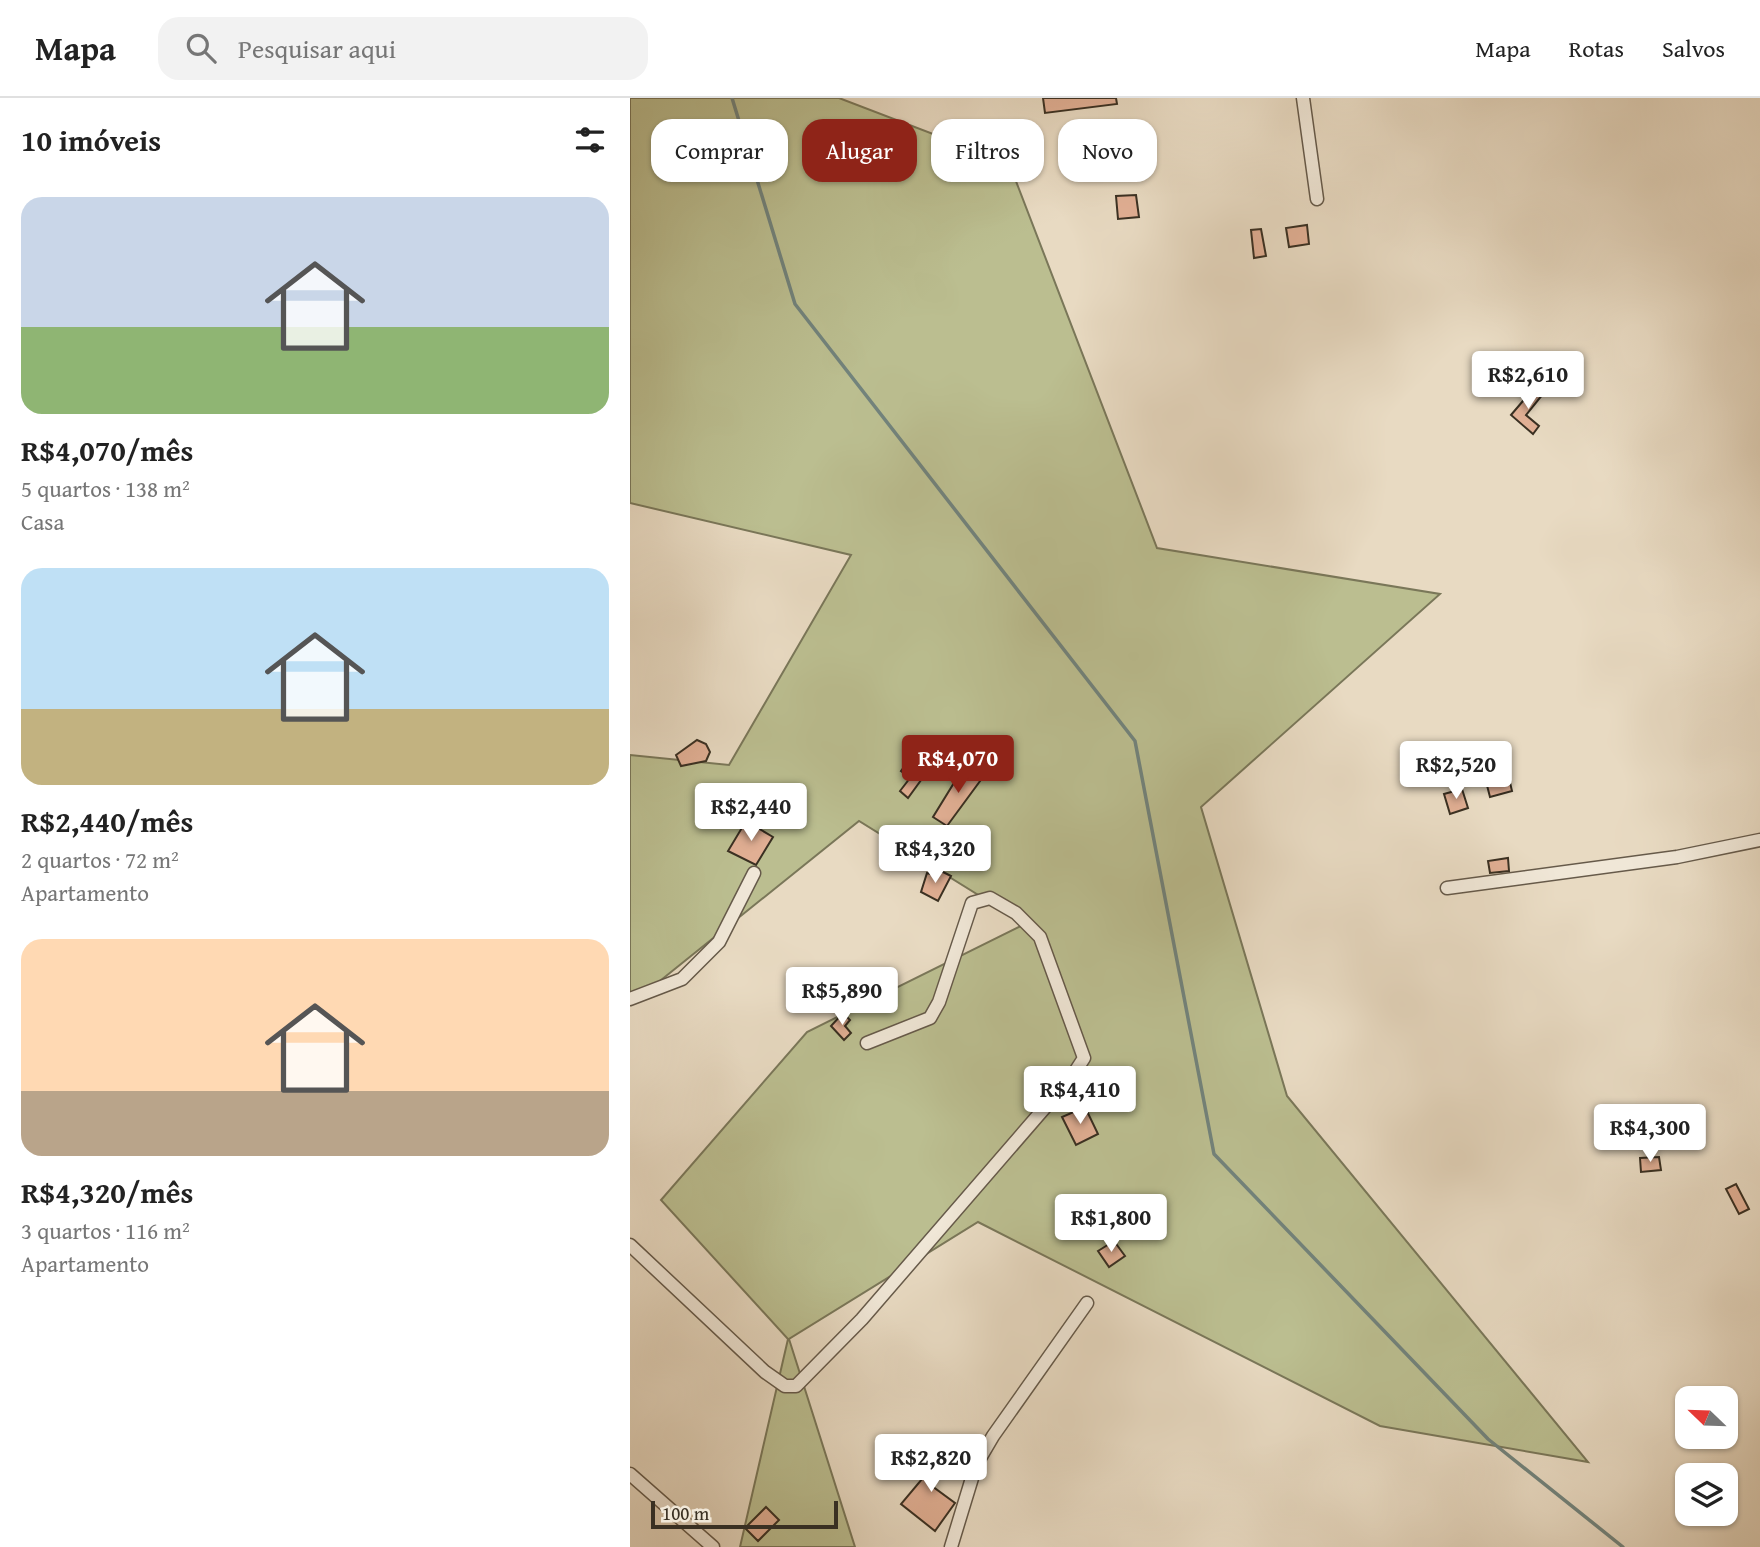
<!DOCTYPE html>
<html lang="pt">
<meta charset="utf-8">
<style>
body{margin:0;font-family:"Gentium Book Plus",serif;background:#f2f2f2;color:#222;height:100vh;display:flex;flex-direction:column;font-size:26px;white-space:nowrap}
*{box-sizing:border-box;margin:0}
p{font-size:23px;color:#767676}
.icon{flex:none;width:38px;height:38px;fill:none;stroke:currentColor;stroke-width:2;stroke-linecap:round;stroke-linejoin:round}
.map{position:relative;flex:1;overflow:hidden}
.details{display:flex;flex-direction:column;background:#fff;width:630px}
.details>*{flex:none}
.guide{position:absolute;left:21px;top:21px;width:665px;height:63px;display:flex;gap:14px}
.needle{width:46px;rotate:293deg}
.tools{position:absolute;left:1045px;top:1288px;display:grid;gap:14px}
.tools a{display:grid;place-items:center;width:63px;height:63px;border-radius:14px;background:#fff;box-shadow:0 2px 5px #0004;font-size:35px}
.scale{position:absolute;left:21px;bottom:18px;width:187px;box-sizing:border-box;padding-left:7px;border:4px solid #3a3022;border-top:0;font-size:19px;line-height:24px;white-space:nowrap;color:#3a3022;-webkit-text-stroke:5px #f0e7d7;paint-order:stroke}
.price{position:absolute;translate:-50% -60px;padding:0 16px;border-radius:7px;background:#fff;color:#222;font-size:23px;line-height:46px;filter:drop-shadow(0 2px 4px #0008)}
.price::after{content:'';position:absolute;left:50%;top:42px;width:21px;height:16px;margin-left:-10px;background:inherit;clip-path:polygon(0 0,100% 0,50% 100%)}
.price.current{background:#8f2418;color:#fff}
ul{padding:0;list-style:none}
li{display:grid;align-content:center;gap:14px;height:371px;padding:0 21px}
li span{display:grid;place-items:center;height:217px;border-radius:21px;color:#555}
li>.icon{margin-inline-start:auto}
span .icon{width:126px;height:126px;fill:#fffc;stroke-width:1}
li b{font-size:30px}
h2{display:flex;justify-content:space-between;align-items:center;height:84px;padding:0 21px;font-size:30px}
.pill{padding:0 24px;border-radius:21px;background:#fff;box-shadow:0 2px 5px #0004;font-size:24px;line-height:63px}
.pill.current{background:#8f2418;color:#fff}
header{display:flex;align-items:center;gap:42px;box-sizing:border-box;height:98px;padding:0 35px;background:#fff;border-bottom:2px solid #e0e0e0}
header strong{font-size:33px}
nav{display:flex;gap:38px;margin-inline-start:auto;font-size:24px}
.search{width:490px;height:63px;background:#f2f2f2;display:flex;align-items:center;gap:18px;box-sizing:border-box;padding:0 24px;border-radius:21px;color:#767676;font-size:26px}
main{display:flex;flex:1;min-height:0}
.map>svg:first-child{display:block}
.green{fill:#bbbe90;stroke:#7a7759;stroke-width:2}
.lines{fill:none;stroke-linecap:round;stroke-linejoin:round}
.stream{stroke:#72837c;stroke-width:3.5}
.building{fill:#e1af94;stroke:#3a3022;stroke-width:2}
.minor-casing{stroke:#665a4a;stroke-width:15}
.minor{stroke:#f0e7d7;stroke-width:12}
</style>
<header>
<strong>Mapa</strong>
<div class="search"><svg class="icon" aria-label="search" viewBox="0 0 24 24"><circle cx="10" cy="10" r="6"/><path d="M15 15l6 6"/></svg>Pesquisar aqui</div>
<nav><a>Mapa</a><a>Rotas</a><a>Salvos</a></nav>
</header>
<main>
<section class="details">
<h2>10 imóveis<svg class="icon" aria-label="filters" viewBox="0 0 24 24"><path d="M4 7h16M4 17h16"/><circle cx="9" cy="7" r="2"/><circle cx="15" cy="17" r="2"/></svg></h2>
<ul>
<li><span style="background:linear-gradient(#c9d6e8 60%,#8fb573 0)"><svg class="icon" aria-label="home" viewBox="0 0 24 24"><path d="M3 11l9-7 9 7M6 9v11h12V9"/></svg></span><div><b>R$4,070/mês</b><p>5 quartos · 138 m²</p><p>Casa</p></div></li>
<li><span style="background:linear-gradient(#bfe0f5 65%,#c2b280 0)"><svg class="icon" aria-label="home" viewBox="0 0 24 24"><path d="M3 11l9-7 9 7M6 9v11h12V9"/></svg></span><div><b>R$2,440/mês</b><p>2 quartos · 72 m²</p><p>Apartamento</p></div></li>
<li><span style="background:linear-gradient(#ffd9b3 70%,#b9a48a 0)"><svg class="icon" aria-label="home" viewBox="0 0 24 24"><path d="M3 11l9-7 9 7M6 9v11h12V9"/></svg></span><div><b>R$4,320/mês</b><p>3 quartos · 116 m²</p><p>Apartamento</p></div></li>
</ul>
</section>
<div class="map">
<svg width="1130" height="1449" viewBox="0 0 1130 1449">
<rect width="100%" height="100%" fill="#e8dac2"/>
<filter id="stains"><feTurbulence type="fractalNoise" baseFrequency=".00286" numOctaves="4"/><feColorMatrix values="0 0 0 0 .2 0 0 0 0 .09 0 0 0 0 .02 0 0 0 .5 -.17"/></filter>
<radialGradient id="worn" r=".72"><stop offset=".6" stop-color="#630" stop-opacity="0"/><stop offset="1" stop-color="#630" stop-opacity=".3"/></radialGradient>
<path class="green" d="M0 0H209L379 65 527 450 810 496 571 709 657 998 958 1364 750 1328 348 1124 159 1241 225 1449H110L158 1241 31 1102 177 934 395 826 229 723 0 907V657L99 667 221 457 0 405Z"/>
<g class="lines">
<path class="stream" d="M102 0 165 206 505 643 584 1056 858 1341 993 1449"/>
</g>
<path class="building" d="M413 0H486L487 6 415 15Z
M506 97 509 119 488 121 486 98Z
M677 127 679 146 659 149 656 130Z
M631 131 636 158 624 160 621 132Z
M904 290 913 296 896 317 909 328 903 336 881 317Z
M67 642 76 646 80 654 76 663 51 668 46 657Z
M285 654 302 667 278 700 270 693 280 680 271 673Z
M869 663 873 678 878 676 882 693 860 699 852 668Z
M335 667 353 679 317 728 303 719Z
M832 691 838 710 820 716 814 696Z
M116 723 143 739 126 767 98 753Z
M878 760 879 773 860 775 858 763Z
M311 773 321 778 308 803 291 794 297 775 308 778Z
M213 915 220 922 215 928 221 935 214 942 201 928Z
M455 1009 468 1036 446 1047 432 1019Z
M1029 1059 1031 1072 1011 1074 1010 1060Z
M1106 1086 1119 1111 1109 1116 1096 1091Z
M484 1143 495 1158 479 1169 468 1153Z
M310 1351 322 1367 302 1388 325 1405 305 1433 271 1406 303 1368 297 1361Z
M136 1409 149 1422 128 1443 115 1430Z"/>
<g class="lines">
<g class="minor-casing">
<path id="minor" d="M673 0 687 101
M817 790 1047 759 1130 742
M0 901 52 881 89 844 124 775
M0 1147 135 1274 155 1288H166L232 1221 443 977 454 960 410 839 386 815 360 800 342 805 309 904 300 920 237 945
M0 1376 83 1449
M321 1449 346 1367 363 1338 457 1205"/>
</g>
<use href="#minor" class="minor"/>
</g>
<rect width="100%" height="100%" filter="url(#stains)"/>
<rect width="100%" height="100%" fill="url(#worn)"/>
</svg>
<div class="tools">
<a><svg class="needle" viewBox="-14 -14 28 28"><path d="M0-13l5 13h-10z" fill="#e53935"/><path d="M0 13l5-13h-10z" fill="#767676"/></svg></a>
<a><svg class="icon" aria-label="layers" viewBox="0 0 24 24"><path d="M12 4l9 5-9 5-9-5zM3 14l9 5 9-5"/></svg></a>
</div>
<div class="scale">100 m</div>
<b class="price" style="left:898px;top:313px">R$2,610</b>
<b class="price current" style="left:328px;top:697px">R$4,070</b>
<b class="price" style="left:826px;top:703px">R$2,520</b>
<b class="price" style="left:121px;top:745px">R$2,440</b>
<b class="price" style="left:305px;top:787px">R$4,320</b>
<b class="price" style="left:212px;top:929px">R$5,890</b>
<b class="price" style="left:450px;top:1028px">R$4,410</b>
<b class="price" style="left:1020px;top:1066px">R$4,300</b>
<b class="price" style="left:481px;top:1156px">R$1,800</b>
<b class="price" style="left:301px;top:1396px">R$2,820</b>
<div class="guide">
<a class="pill">Comprar</a>
<a class="pill current">Alugar</a>
<a class="pill">Filtros</a>
<a class="pill">Novo</a>
</div>
</div>
</main>
